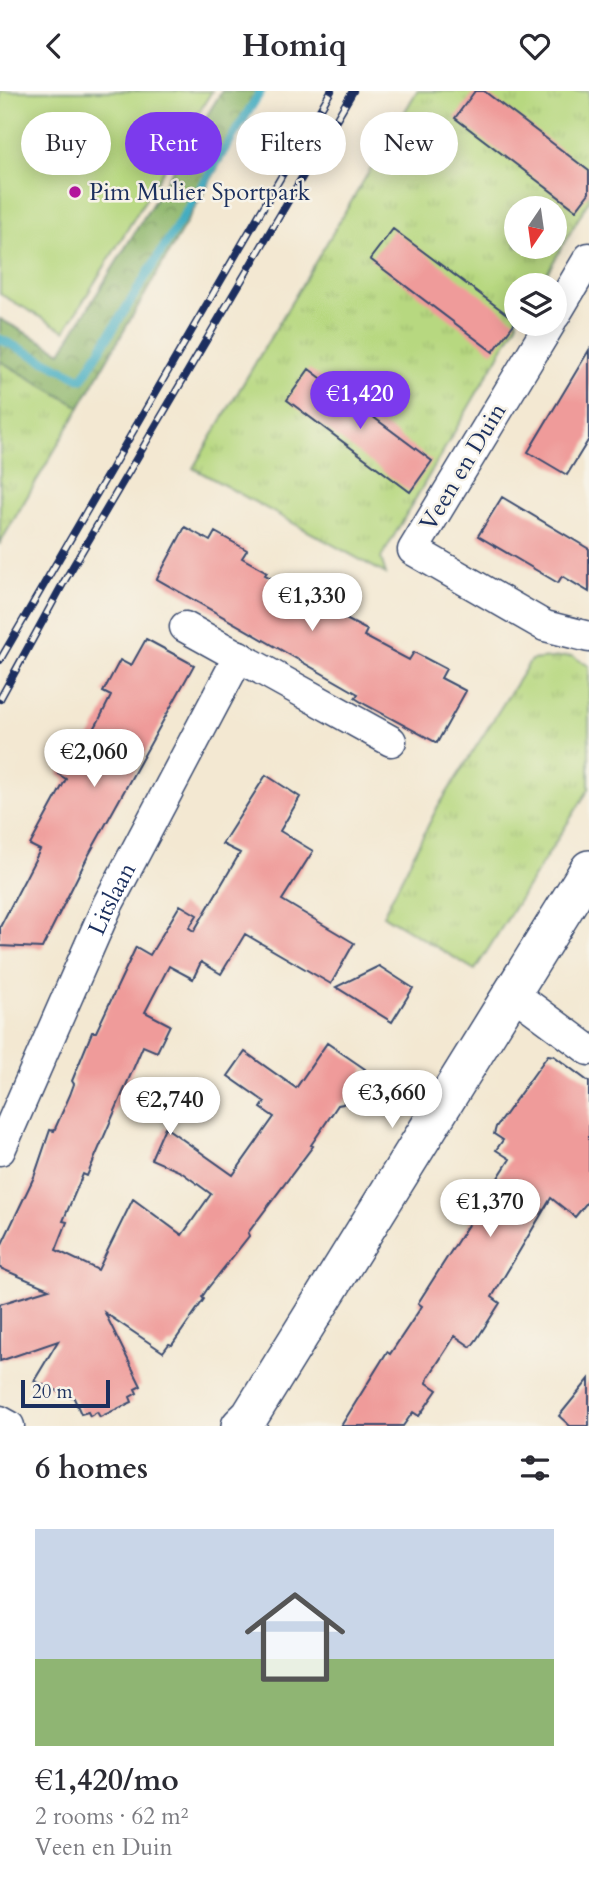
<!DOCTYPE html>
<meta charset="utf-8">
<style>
body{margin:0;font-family:Cardo,serif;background:#f7f7f7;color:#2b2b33;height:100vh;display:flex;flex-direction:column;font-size:26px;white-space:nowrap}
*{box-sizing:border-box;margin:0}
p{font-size:23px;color:#7c7c81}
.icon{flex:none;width:38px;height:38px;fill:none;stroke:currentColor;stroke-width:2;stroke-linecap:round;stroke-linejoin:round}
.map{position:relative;height:1335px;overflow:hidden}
.side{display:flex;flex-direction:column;background:#fff;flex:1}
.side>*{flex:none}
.banner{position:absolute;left:21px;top:21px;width:548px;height:63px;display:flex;gap:14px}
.needle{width:46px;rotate:193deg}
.buttons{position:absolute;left:504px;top:105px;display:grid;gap:14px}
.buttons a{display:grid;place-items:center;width:63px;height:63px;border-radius:50%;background:#fff;box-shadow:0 4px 18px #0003;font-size:35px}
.scale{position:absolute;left:21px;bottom:18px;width:89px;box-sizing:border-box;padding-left:7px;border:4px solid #1b2f5e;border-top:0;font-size:19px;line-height:24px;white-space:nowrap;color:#1b2f5e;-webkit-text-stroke:5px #f7f3e8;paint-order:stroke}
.price{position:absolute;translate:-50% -60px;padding:0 16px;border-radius:24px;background:#fff;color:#222;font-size:23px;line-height:46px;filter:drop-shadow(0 2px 4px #0008)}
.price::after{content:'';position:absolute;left:50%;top:42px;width:21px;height:16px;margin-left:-10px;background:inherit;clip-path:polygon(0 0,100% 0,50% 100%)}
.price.current{background:#7c3aed;color:#fff}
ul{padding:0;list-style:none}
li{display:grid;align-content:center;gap:14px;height:371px;padding:0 35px}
li span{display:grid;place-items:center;height:217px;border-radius:0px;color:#555}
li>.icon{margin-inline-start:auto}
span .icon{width:126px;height:126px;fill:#fffc;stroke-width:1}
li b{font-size:30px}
h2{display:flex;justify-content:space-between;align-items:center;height:84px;padding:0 35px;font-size:30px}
.pill{padding:0 24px;border-radius:32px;background:#fff;box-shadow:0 4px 18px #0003;font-size:24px;line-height:63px}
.pill.current{background:#7c3aed;color:#fff}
header{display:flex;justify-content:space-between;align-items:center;height:91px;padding:0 35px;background:#fff;font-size:32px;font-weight:700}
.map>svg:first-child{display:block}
.grass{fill:url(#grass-tufts);stroke:#69846f;stroke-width:2;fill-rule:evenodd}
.forest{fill:url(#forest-crowns);stroke:#567466;stroke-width:2}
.garden{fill:#b7d880;stroke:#69846f;stroke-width:2}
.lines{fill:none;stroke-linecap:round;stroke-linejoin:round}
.stream{stroke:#41acc1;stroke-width:9}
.building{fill:#ef9b9a}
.minor-casing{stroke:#3b4b6f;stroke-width:33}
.tertiary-casing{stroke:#3b4b6f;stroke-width:40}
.minor{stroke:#fff;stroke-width:30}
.tertiary{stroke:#fff;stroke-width:37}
.rail-casing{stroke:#1b2f5e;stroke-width:8}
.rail{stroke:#f7f3e8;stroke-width:5;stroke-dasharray:16;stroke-linecap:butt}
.poi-dot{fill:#b5179e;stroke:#f7f3e8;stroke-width:2.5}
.labels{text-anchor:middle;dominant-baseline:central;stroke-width:5;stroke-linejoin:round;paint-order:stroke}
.poi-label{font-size:24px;fill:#1b2f5e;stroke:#f7f3e8;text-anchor:start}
.street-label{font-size:24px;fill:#1b2f5e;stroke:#f7f3e8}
</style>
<header><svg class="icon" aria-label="back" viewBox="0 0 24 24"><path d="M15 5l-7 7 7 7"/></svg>Homiq<svg class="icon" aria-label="heart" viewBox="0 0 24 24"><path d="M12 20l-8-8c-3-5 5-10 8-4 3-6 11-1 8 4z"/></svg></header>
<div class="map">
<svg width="589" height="1335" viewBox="0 0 589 1335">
<defs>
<pattern id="grass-tufts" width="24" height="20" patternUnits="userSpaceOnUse" patternTransform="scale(1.75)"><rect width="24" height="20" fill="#b7d880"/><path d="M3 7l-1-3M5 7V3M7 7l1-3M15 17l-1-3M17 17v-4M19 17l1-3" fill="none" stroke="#9dba71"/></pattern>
<pattern id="forest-crowns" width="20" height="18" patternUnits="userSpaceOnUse" patternTransform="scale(1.75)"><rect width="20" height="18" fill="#91b86e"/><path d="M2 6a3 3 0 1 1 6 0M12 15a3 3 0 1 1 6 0" fill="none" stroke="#76965e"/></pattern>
</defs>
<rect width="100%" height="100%" fill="#f7f3e8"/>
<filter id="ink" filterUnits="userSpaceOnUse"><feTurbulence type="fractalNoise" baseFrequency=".0143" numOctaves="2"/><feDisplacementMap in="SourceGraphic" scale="14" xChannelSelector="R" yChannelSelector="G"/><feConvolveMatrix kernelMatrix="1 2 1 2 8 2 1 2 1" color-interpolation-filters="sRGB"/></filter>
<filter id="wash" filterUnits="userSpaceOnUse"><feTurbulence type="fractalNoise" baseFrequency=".00686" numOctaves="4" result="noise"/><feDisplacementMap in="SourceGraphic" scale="28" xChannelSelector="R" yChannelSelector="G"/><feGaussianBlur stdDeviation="1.57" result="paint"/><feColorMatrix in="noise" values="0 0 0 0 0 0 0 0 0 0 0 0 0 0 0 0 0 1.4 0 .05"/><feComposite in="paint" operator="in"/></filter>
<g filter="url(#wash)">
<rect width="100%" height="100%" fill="#f3e8d2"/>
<path class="grass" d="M417 0H589V109L540 194H516L517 233 381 467 386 483 193 377ZM516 117H555V156H516Z
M0 270 80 316 0 452Z
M572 565 589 575V698L475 879 383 824 436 719 531 569Z"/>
<path class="forest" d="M222 0H262L80 316 0 270V228L61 261Z"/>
<path class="garden" d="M0 0H212L65 240 0 203Z"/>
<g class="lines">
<path class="stream" d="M0 248 82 288 261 0"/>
</g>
<g id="blocks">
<path class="building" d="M475 0H484L589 80V102L576 119 455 27Z
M393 138 516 230 493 261 370 168Z
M589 259V348L567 384 528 361Z
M309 278 432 370 410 401 287 309Z
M502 406 589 458V501L562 485 558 492 478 445Z
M185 436 210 450 215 441 247 459 242 467 267 481 265 484 310 508 315 499 347 517 342 526 367 539 364 545 409 569 414 561 446 578 441 587 466 600 437 652 366 614 355 607 358 603 157 488Z
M146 548 194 574 87 767 42 857 0 855V836L40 759 30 754 66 688 58 683 76 651 84 656 98 631 111 605 103 601 120 569 131 575Z
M266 684 300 706 280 740 313 760 282 809 354 852 331 893 245 843 221 883 201 871 193 888 169 875 145 921 170 934 157 961 143 955 87 1085 83 1083 63 1130 67 1131 56 1159 98 1179 133 1108 182 1144 211 1103 181 1081 151 1068 165 1036 233 1084 274 1026 261 1017 265 1011 228 985 245 961 296 997 327 952 365 978 343 1013 338 1014 311 1054 313 1055 248 1142 249 1145 208 1197 202 1206 204 1208 172 1254 169 1253 163 1261 105 1222 141 1295 135 1298 137 1302 130 1306 132 1311 100 1326 97 1321 90 1325 88 1321 81 1323 74 1307 34 1290 58 1250 0 1270V1213L49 1198 0 1177V1157L34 1086 50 1039 54 1040 70 1004 74 993 72 990 92 941H96L136 856 150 864 180 814 197 824 189 837 194 840 240 762 222 753Z
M379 875 413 897 392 931 336 896Z
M548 964 554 965 589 991V1109L575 1126 551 1107 492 1206 500 1212 477 1248 471 1256 455 1245 428 1287 427 1292 437 1299 419 1325 413 1321 403 1335H341L387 1261 390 1263 422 1215 418 1212 510 1068 496 1059 503 1049 494 1043 496 1036Z
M589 1288V1335H570L559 1325Z"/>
</g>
</g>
<g filter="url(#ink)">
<use href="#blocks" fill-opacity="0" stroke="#3b4b6f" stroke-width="2"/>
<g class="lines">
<g class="minor-casing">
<g id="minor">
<path d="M555 224 589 167"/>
<path d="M550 233 413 459 545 535 589 546"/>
<path d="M185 536 391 650"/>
<path d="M511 901 589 959"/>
<path id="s1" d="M0 1059 108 813 239 565"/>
<path d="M0 1330 9 1335"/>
</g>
</g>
<g class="tertiary-casing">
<path id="tertiary" d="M240 1335 250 1325 589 778"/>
</g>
<use href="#minor" class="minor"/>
<use href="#tertiary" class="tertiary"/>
<g class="rail-casing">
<path id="rail" d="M0 569 331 0
M0 608 65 489 353 0"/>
</g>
<use href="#rail" class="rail"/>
</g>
</g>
<circle class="poi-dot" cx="75" cy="101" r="7"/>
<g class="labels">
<g class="poi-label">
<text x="89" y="101">Pim Mulier Sportpark</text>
</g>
<g class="street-label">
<text transform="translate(463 376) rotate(-59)">Veen en Duin</text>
<text stroke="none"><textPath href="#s1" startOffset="275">Litslaan</textPath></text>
</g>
</g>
</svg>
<div class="buttons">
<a><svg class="needle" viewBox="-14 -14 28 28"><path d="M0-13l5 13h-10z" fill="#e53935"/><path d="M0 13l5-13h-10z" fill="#7c7c81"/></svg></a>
<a><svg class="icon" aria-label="layers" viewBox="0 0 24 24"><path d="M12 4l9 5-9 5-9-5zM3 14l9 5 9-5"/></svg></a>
</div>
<div class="scale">20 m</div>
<b class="price current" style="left:360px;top:340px">€1,420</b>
<b class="price" style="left:312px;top:542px">€1,330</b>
<b class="price" style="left:94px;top:698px">€2,060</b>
<b class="price" style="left:392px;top:1039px">€3,660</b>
<b class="price" style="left:170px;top:1046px">€2,740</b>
<b class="price" style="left:490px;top:1148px">€1,370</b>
<div class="banner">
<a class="pill">Buy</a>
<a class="pill current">Rent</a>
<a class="pill">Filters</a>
<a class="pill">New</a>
</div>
</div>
<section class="side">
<h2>6 homes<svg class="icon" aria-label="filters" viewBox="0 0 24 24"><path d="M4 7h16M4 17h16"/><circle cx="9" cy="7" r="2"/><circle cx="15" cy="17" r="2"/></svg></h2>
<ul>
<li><span style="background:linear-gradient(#c9d6e8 60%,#8fb573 0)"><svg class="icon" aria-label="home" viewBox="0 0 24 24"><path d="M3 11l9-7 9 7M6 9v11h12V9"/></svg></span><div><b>€1,420/mo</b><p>2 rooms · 62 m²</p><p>Veen en Duin</p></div></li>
</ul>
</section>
